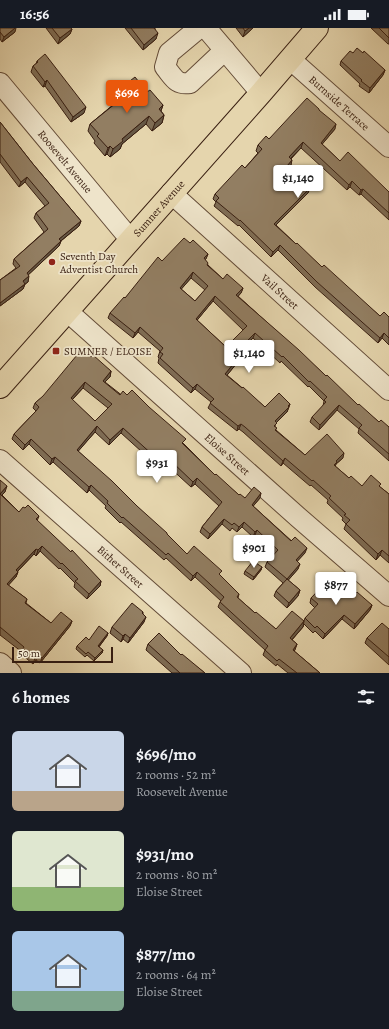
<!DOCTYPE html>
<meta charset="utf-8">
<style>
body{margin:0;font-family:Alegreya,serif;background:#20242c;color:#f1f3f6;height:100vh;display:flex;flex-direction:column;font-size:15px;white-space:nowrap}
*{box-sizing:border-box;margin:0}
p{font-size:13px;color:#9ea1a6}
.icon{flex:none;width:22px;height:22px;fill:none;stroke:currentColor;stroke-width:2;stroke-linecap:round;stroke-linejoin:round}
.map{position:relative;height:645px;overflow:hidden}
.drawer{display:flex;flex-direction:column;background:#171b24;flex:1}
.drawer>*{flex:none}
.scale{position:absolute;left:12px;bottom:10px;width:101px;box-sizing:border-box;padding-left:4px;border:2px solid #391f11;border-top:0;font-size:11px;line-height:14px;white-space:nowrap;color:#391f11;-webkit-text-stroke:3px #eee4ca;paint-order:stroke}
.price{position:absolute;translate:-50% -34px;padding:0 9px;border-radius:4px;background:#fff;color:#222;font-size:13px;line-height:26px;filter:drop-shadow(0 1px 2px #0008)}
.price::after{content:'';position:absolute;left:50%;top:24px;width:12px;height:9px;margin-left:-6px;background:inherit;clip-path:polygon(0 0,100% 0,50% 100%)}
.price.active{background:#ea580c;color:#fff}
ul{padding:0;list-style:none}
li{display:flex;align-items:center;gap:12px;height:100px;padding:0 12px}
li span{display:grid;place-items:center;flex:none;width:112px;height:80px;border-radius:6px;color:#555}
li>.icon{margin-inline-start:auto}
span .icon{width:48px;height:48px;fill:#fffc;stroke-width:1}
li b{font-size:17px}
h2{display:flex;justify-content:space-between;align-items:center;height:48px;padding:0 12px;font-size:17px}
.status{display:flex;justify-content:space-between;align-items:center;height:28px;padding:0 20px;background:#171b24;direction:ltr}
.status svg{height:11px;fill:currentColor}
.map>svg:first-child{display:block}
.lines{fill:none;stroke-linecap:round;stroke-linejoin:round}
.minor-casing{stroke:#644c38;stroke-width:22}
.major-casing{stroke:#391f11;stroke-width:24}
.minor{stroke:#eee4ca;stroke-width:20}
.major{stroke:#e5d5ad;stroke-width:22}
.wall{fill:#7e6c54;stroke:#391f11;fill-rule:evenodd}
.shaded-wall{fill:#665845;stroke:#391f11}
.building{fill:#927e62;stroke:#391f11;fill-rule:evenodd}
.poi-dot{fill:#8f2418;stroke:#eee4ca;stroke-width:1.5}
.labels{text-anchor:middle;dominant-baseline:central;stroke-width:3.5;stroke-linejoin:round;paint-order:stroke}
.street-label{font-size:11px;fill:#391f11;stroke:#eee4ca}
.poi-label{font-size:11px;fill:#391f11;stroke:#eee4ca;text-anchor:start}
</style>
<div class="status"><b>16:56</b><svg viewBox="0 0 49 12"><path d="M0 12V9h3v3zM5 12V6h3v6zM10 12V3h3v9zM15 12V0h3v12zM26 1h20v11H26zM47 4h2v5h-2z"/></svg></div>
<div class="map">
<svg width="389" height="645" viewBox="0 0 389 645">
<rect width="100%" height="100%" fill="#e5d5ad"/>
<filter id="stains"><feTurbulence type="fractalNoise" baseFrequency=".005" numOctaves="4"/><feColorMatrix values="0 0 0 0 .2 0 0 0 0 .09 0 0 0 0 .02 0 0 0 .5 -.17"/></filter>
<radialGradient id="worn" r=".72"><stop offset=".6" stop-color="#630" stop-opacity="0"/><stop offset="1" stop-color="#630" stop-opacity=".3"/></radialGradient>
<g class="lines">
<g class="minor-casing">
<g id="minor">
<path d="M199 0 169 25 165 39C174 50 176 57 190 55L225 22"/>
<path d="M206 0 261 65"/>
<path id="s1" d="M290 31 389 119"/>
<path id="s2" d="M0 55 130 211"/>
<path id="s3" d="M171 165 389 362"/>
<path id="s4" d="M67 283 299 490 389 568"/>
<path id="s5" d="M0 432 241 645"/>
<path d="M0 635 11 645"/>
</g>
</g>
<g class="major-casing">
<g id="major">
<path id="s6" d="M0 359 261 65 317 0"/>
</g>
</g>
<use href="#minor" class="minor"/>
<use href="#major" class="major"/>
</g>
<path class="wall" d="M0 0 15 4 2 14 0 11Z
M46 0H71L72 1 70 6 58 16Z
M125 0H155L156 11 143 22Z
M236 0H253L243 9Z
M371 0H389V16H388Z
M353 25H363L385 42 383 47 369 65 359 58 360 56 340 37 341 33Z
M37 33 84 85 71 94 45 58 43 59 31 44 33 38 36 36Z
M121 60 147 64 163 77 161 83 164 87 162 95 152 103 146 96 122 116 120 121 110 129 107 126 105 128 94 115 95 113 88 103 90 96 120 71 118 68Z
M319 82 335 101 322 116 340 133 389 164V192L361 166 359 167 350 159 347 162 301 120 291 131V137L288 140 310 160 308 165 276 197 296 216 322 239 380 288 389 289V317L382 310 378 315 315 259 278 222 271 229 239 197 238 198 214 178 216 174 213 171 215 166 245 140 258 125 256 123 258 117Z
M0 94 33 136 81 193 79 198 61 213 59 218 28 247V254L25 256 23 261 0 278V252L16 240 13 236 14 231 44 204 34 190 36 185 45 178 25 154 19 159 0 134Z
M190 215 208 226 205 232 208 237 223 251 243 260 241 265 238 268 358 377 379 394 389 399V433L358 405 359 401 337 382 319 402 310 394 312 389 323 378 324 373 309 358 308 359 281 333 280 335 253 310 236 327 239 329 237 335 227 347 265 379 290 376 287 384 276 395 275 398 276 402 305 427 343 430 336 436 335 438 349 450 362 458 380 459 389 466V535L380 527 376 532 344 501 346 496 342 492 343 490 327 475 328 472 311 457 310 458 283 435 281 438 243 404 239 401 237 403 208 380 211 374 195 361 191 365 158 335 159 330 158 329 160 323 138 304 133 310 108 290 110 285 162 233ZM191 250 205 262 195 273 181 261ZM213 273 243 302 226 319 197 292Z
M91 329 111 343 110 349 105 354 184 416 215 447 239 467 245 470H260L253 478 305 525 297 533 298 541 288 552 300 562 298 568 287 580 274 568 276 563 283 555 265 539 267 534 275 526 255 507 253 509 242 499 237 504 232 500 230 503 222 496 208 511 200 504 202 499 219 478 195 456 191 459 168 438 163 443 121 405 109 417 95 404 78 423 187 526 221 548 239 566 238 570 255 585 276 601 304 593 305 590 315 580 310 575 311 570 354 567 372 577 370 582 354 601 342 591 323 611 315 603 313 605 304 596 303 599 292 612 297 616 294 623 320 645H288L277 636 276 638 263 627 265 622 218 579 220 574 221 573 195 549 191 553 166 530 164 532 121 494 120 495 105 480 106 478 89 462 87 465 53 434 50 437 29 416 23 422 12 411 14 406 36 383 33 380 35 375ZM83 360 108 380 95 393 72 372Z
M0 452 5 464 2 467 19 484 25 480 39 488 37 493 101 553 100 558 87 571 74 559 75 555 60 540 59 541 40 523 36 528 34 526 18 543 16 549 8 557 27 571 26 575 51 595 72 593 70 598 40 635 36 632 33 636 21 626 22 624 0 607Z
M262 539 261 542 253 552 244 546 245 543Z
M143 584V586L144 594 128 615 123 611 121 614 110 605 112 599Z
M389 601V637L365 615 367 610Z
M108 605 107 608 99 619 103 622 102 625 94 633 87 627 85 629 76 621 77 618 89 612Z
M148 616 181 627 205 645H172L146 622Z"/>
<path class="shaded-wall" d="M15 0H16L15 4 2 14 4 9Z
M249 0H253L243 9 245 3Z
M72 1 70 6 58 16 60 10Z
M158 5 156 11 143 22 144 17Z
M385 42 383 47 369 65 370 60Z
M47 52 45 58 43 59 45 54Z
M163 77 160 85 159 81Z
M86 79 84 85 71 94 73 89Z
M164 87 162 95 152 103 155 95Z
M149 88 146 96 122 116 120 121 110 129 113 121 122 111Z
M336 96 335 101 319 120 321 115Z
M303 114 301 120 287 134 289 129Z
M110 118 107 126 105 128 108 120Z
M292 132 291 137 285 144 287 138Z
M27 149 25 154 19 159 21 154Z
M352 153 350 159 347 162 349 157Z
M310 160 308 165 272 201 274 196Z
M363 161 361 166 359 167 361 162Z
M81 193 79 198 57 216 59 211Z
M61 213 59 218 25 250 27 245Z
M280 217 278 222 271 229 273 224Z
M208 226 206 231 202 235 204 230Z
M193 244 191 250 178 265 180 260Z
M29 248 28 254 21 259 23 253Z
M25 256 23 261 0 278V275Z
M243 260 241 265 235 272 236 267Z
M215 268 213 273 194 296 196 291Z
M140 299 138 304 133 310 135 305Z
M255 305 253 310 233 330 235 325Z
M384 305 382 310 378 315 380 310Z
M239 329 237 335 224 351 225 346Z
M111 343 110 349 101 358 103 353Z
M85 354 83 360 69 375 71 370Z
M197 356 195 361 191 365 193 360Z
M290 376 287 384 273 398 275 393Z
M339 377 337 382 319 402 320 397Z
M241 396 239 401 237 403 238 398Z
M97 398 95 404 75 427 77 422Z
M123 400 121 405 109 417 110 412Z
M31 411 29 416 23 422 25 417Z
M344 425 343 430 336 436 335 439 332 442 336 433Z
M55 429 53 434 50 437 52 431Z
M285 430 283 435 281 438 283 433Z
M170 432 168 438 163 443 165 438Z
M197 450 195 456 191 459 193 454Z
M91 457 89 462 87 465 89 459Z
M7 458 5 464 0 469V466Z
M261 465 260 470 250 482 252 477Z
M224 491 222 496 208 511 210 506Z
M244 494 242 499 237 504 239 499Z
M257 502 255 507 253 509 255 504Z
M42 518 40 523 36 528 38 522Z
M307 520 305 525 294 537 296 532Z
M36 521 34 526 14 547 16 542Z
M382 522 380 527 376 532 378 526Z
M300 536 298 541 285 556 287 551Z
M262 539 261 542 253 552 254 549Z
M18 544 16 549 5 561 7 556Z
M197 544 195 549 191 553 193 548Z
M101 553 100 558 87 571 89 566Z
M300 562 298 568 287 580 289 575Z
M372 577 370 582 354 601 355 596Z
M344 587 342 591 323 611 325 606Z
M146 589 144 594 128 615 130 610Z
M72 593 70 598 40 635 42 630Z
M304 593 303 599 288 616 290 610Z
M108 605 107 608 97 621 98 618Z
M125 606 123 611 121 614 123 608Z
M297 616 295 622 291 627 293 622Z
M103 622 102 625 94 633 95 630Z
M38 627 36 632 33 636 35 630Z"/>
<path class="building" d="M0 0H15L4 9 0 4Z
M52 0H71L72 1 60 10Z
M131 0H154L158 5 144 17Z
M243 0H249L245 3Z
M379 0H389V10Z
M357 20 363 25 364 23 385 42 370 60 361 53 362 52 341 33 350 23 353 25Z
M45 26 86 79 73 89 47 52 45 54 33 38 38 34 37 33Z
M135 49 147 64 150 62 163 77 159 81 164 87 155 95 149 88 122 111 123 113 113 121 110 118 108 120 97 108 99 106 90 96 126 67 121 60Z
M307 70 319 81V82L336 96 321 115 340 133 348 124 389 164V185L363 161 361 162 352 153 349 157 303 114 289 129 292 132 287 138 310 160 274 196 296 216 297 215 322 239 324 237 380 288 384 284 389 289V310L384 305 380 310 317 254 280 217 273 224 240 192V193L216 173 219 170 215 166 242 137 245 140 262 121 258 117 266 108 269 111Z
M0 94 33 136 81 193 59 211 61 213 27 245 29 248 23 253 25 256 0 275V252L20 238 14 231 48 201 36 185 49 175 27 149 21 154 0 126Z
M184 210 190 215 193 212 208 226 204 230 208 235 207 237 223 251 227 246 243 260 236 267 299 322 326 348 327 347 358 377 359 376 379 394 381 392 389 399V426L359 400 362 397 339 377 320 397 312 389 326 374 324 372 327 369 310 353 309 354 283 328 282 329 255 305 235 325 239 329 225 346 242 360 243 359 265 379 279 365 290 376 288 378 289 379 275 393 277 395 274 398 277 400 275 402 305 427 327 406 344 425 336 433 337 434 334 437 349 450 351 448 362 458 371 447 381 456 379 458 389 466V528L382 522 378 526 346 496 350 492 344 487 346 486 329 470 331 468 313 452 312 453 285 430 283 433 245 399 241 396 238 398 210 375 214 371 197 356 193 360 160 330 163 326 160 324 163 320 140 299 135 305 110 285 124 269 125 270 158 229 162 233ZM193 244 208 258 195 273 180 260ZM215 268 247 298 226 319 196 291Z
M82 321 91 329 93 327 111 343 103 353 120 367 123 363 127 367 132 362 149 379 186 411 182 415 215 447 216 446 239 467 240 466 245 470 254 459 261 465 252 477 291 513 295 509 307 520 296 532 300 536 287 551 267 534 278 522 257 502 255 504 244 494 239 499 234 495 232 497 224 491 210 506 202 499 222 474 197 450 193 454 170 432 165 438 123 400 110 412 97 398 77 422 112 453 137 478 167 505V506L187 526 194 518 222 543 219 546 239 566 237 569 255 585 256 584 276 601 292 583 304 593 290 610 297 616 293 622 320 645H297L279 631 277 633 265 622 268 618 220 574 224 569 197 544 193 548 168 525 166 527 123 489 122 490 107 475 108 473 91 457 89 459 55 429 52 431 31 411 25 417 14 406 36 383 39 379 35 375 43 368ZM85 354 112 376 95 393 71 370Z
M0 452 7 458 0 466 19 484 23 479 25 480 28 477 39 488 36 491 71 524 72 522 101 553 89 566 75 553 78 551 62 535 61 536 42 518 38 522 36 521 16 542 18 544 7 556 27 571 25 575 51 595 61 584 72 593 42 630 38 627 35 630 23 621 24 619 0 599Z
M253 533 262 539 254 549 245 543Z
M333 547 354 567 357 564 372 577 355 596 344 587 325 606 317 598 315 600 305 590 318 576 311 570Z
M287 551 300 562 289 575 276 563Z
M132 575 143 584 142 585 146 589 130 610 125 606 123 608 112 599Z
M382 595 389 601V629L367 610Z
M99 598 108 605 98 618 103 622 95 630 88 624 86 626 77 618 86 609 89 612Z
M159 605 181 627 182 626 205 645H180L148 616Z"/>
<g class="poi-dot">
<circle cx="52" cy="234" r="4"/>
<rect x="52" y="319" width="8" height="8" rx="2"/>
</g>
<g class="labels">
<g class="street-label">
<text stroke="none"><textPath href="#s1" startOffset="66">Burnside Terrace</textPath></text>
<text stroke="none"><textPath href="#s2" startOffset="102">Roosevelt Avenue</textPath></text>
<text stroke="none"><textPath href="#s6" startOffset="239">Sumner Avenue</textPath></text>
<text stroke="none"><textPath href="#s3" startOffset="147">Vail Street</textPath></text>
<text stroke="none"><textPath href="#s4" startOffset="215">Eloise Street</textPath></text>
<text stroke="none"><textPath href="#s5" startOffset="161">Bither Street</textPath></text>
</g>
<g class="poi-label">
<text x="60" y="228">Seventh Day<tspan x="60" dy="13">Adventist Church</tspan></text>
<text x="64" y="323">SUMNER / ELOISE</text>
</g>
</g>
<rect width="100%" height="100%" filter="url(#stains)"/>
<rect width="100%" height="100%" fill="url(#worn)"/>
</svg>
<div class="scale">50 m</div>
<b class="price active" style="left:127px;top:86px">$696</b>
<b class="price" style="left:298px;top:171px">$1,140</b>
<b class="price" style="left:249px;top:346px">$1,140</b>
<b class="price" style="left:157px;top:456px">$931</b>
<b class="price" style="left:254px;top:541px">$901</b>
<b class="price" style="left:336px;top:578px">$877</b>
</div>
<section class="drawer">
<h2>6 homes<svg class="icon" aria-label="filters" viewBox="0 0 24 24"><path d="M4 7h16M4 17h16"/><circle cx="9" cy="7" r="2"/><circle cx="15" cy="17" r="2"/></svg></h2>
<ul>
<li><span style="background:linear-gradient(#c9d6e8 75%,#b9a48a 0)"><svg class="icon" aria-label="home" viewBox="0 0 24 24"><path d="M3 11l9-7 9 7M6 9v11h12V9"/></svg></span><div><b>$696/mo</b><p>2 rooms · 52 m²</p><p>Roosevelt Avenue</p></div></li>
<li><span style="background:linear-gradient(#dfe7d0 70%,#8fb573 0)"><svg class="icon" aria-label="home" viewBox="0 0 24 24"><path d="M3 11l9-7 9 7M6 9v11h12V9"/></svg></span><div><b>$931/mo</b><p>2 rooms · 80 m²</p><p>Eloise Street</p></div></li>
<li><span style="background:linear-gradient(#a9c7e8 75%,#7fa58c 0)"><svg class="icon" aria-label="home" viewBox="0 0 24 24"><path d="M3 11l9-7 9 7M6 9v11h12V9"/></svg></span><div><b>$877/mo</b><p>2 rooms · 64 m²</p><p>Eloise Street</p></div></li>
</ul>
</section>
